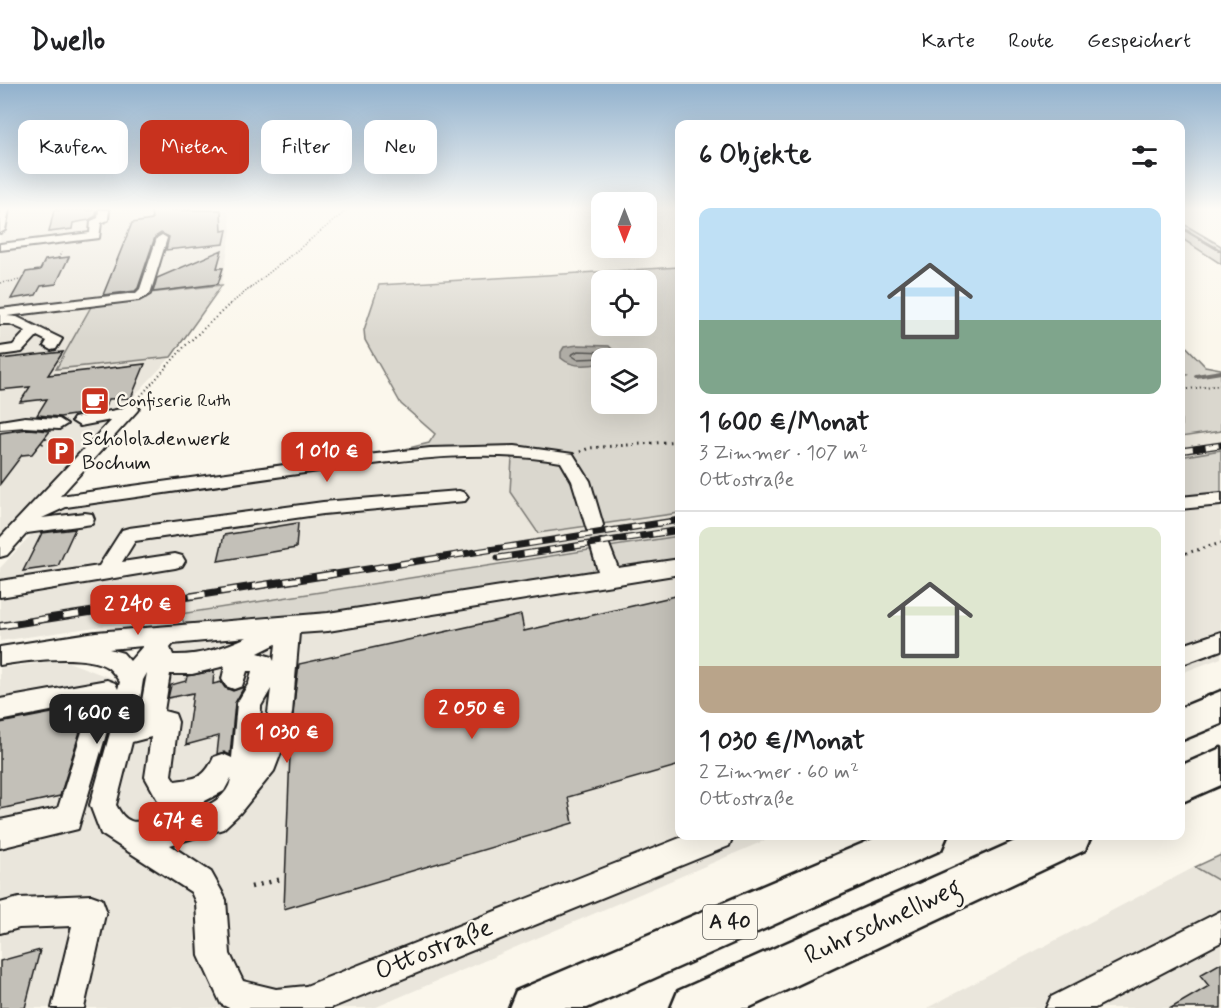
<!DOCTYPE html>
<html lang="de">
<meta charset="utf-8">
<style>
body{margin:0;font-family:Mynerve,sans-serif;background:#f2f2f2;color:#202124;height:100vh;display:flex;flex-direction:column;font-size:22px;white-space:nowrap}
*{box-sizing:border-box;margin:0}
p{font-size:20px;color:#757577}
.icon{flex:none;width:33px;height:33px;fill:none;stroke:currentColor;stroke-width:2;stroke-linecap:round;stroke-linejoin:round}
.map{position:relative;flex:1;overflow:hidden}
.details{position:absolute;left:675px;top:36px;width:510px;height:720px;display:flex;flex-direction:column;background:#fff;border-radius:12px;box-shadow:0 6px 24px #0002}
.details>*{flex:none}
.guide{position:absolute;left:18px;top:36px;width:567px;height:54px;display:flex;gap:12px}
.needle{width:39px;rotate:180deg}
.buttons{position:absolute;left:591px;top:108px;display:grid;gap:12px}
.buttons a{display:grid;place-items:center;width:66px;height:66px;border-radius:12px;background:#fff;box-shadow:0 6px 24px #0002;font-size:30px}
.price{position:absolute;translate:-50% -51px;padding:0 14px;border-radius:12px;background:#c8321e;color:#fff;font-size:20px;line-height:39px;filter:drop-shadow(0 2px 3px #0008)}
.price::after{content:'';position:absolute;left:50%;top:36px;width:18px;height:14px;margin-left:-9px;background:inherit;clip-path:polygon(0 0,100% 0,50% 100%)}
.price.active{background:#222;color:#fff}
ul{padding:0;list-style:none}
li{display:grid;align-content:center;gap:12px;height:318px;padding:0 24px}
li+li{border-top:2px solid #e0e0e0}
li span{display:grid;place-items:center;height:186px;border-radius:12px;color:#555}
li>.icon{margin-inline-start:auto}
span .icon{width:108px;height:108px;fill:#fffc;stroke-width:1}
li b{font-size:26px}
h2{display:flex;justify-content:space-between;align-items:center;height:72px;padding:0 24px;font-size:26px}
.tag{padding:0 21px;border-radius:12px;background:#fff;box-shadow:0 6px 24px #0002;font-size:21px;line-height:54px}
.tag.active{background:#c8321e;color:#fff}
header{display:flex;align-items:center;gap:36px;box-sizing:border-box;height:84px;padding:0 30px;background:#fff;border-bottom:2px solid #e0e0e0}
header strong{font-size:28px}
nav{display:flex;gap:33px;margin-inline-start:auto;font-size:21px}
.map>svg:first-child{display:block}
.built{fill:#eae6dc}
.green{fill:#dad7ce;stroke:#7b7a75;stroke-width:1.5;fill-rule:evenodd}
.water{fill:#afaca5;stroke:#74726e;stroke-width:1.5}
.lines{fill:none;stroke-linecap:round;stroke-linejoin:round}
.shore{stroke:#575653;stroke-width:1.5}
.stream-far1{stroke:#74726e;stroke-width:3}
.stream{stroke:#74726e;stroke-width:4}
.building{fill:#c3c0b8;stroke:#1c1c1c;stroke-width:1.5}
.minor-tunnel{stroke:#dad6cd;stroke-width:18;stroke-dasharray:18 9;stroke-linecap:butt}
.minor-casing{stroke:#1c1c1c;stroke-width:4}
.highway-casing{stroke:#1c1c1c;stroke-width:5}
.path-far3{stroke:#1c1c1c;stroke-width:1.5;stroke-dasharray:1 2;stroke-linecap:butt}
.path-far2{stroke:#1c1c1c;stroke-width:2;stroke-dasharray:1 3;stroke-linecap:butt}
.path-far1{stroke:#1c1c1c;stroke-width:3;stroke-dasharray:1.5 4.5;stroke-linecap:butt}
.path{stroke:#1c1c1c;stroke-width:4.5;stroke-dasharray:2 7;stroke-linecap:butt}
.minor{fill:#fbf7ec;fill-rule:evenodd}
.highway{fill:#fbf7ec;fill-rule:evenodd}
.rail-far1-casing{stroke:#1c1c1c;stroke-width:7}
.rail-casing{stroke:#1c1c1c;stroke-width:8}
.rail-far1{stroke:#fbf7ec;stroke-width:4.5;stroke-dasharray:13;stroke-linecap:butt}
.rail{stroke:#fbf7ec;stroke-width:5;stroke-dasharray:16;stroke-linecap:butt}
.labels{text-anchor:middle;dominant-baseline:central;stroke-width:5;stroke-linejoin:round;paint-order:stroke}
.far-poi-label{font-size:18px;fill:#1c1c1c;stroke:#fbf7ec;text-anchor:start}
.shield{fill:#fbf7ec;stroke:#5f5e5a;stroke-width:1.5}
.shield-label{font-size:20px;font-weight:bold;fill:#1c1c1c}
.poi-label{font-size:21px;fill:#1c1c1c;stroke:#fbf7ec;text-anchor:start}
.near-street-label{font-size:26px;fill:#1c1c1c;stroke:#fbf7ec}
</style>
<header>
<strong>Dwello</strong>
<nav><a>Karte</a><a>Route</a><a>Gespeichert</a></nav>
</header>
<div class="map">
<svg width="1221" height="924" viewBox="0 0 1221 924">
<rect width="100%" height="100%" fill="#fbf7ec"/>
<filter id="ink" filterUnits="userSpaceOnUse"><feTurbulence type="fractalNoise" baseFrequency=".0167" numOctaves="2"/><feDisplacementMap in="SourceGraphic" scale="12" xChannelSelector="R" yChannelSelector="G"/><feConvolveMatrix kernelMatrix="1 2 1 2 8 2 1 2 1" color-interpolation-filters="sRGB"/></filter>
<g filter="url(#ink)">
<path class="built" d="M0 126H228L231 146 222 201 149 209 146 214 92 221 57 285 171 273 0 454Z
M1221 347V366L1181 372 1180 353Z
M453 374H512V385L538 449 679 429V451L157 534 0 557V484L57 423 241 397Z
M1221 412V574L1181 589 1180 417Z
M679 475 680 752H775L374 924H0V584L63 576 116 596 192 545Z
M1195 783 1221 798V924H927Z"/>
<path class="green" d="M1180 138 1221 162V180L1181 154Z
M679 183V429L538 449 510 408 512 374 562 367 464 365 393 368 429 359 435 350 401 320 365 256 364 246 379 201ZM602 196H646V242H602ZM602 274H646V320H602Z
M222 201 171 273 56 285 92 221 146 214 149 209Z
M1181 257 1205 282 1221 285V347L1181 353V294L1187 291 1181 289Z
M1221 366V412L1181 417 1180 373Z
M679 452V475C556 491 434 519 311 531 268 536 227 541 184 539L180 530Z
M1221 771V798L1195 783Z"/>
<path class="water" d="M578 261 609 262 617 270 612 274H602L601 279C588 282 572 284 561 274V268L564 263Z"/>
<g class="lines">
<path class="shore" d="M604 274 577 275 571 271 578 267 606 268 609 270 607 274"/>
<path class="stream-far1" d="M1180 143 1221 167"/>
<path class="stream" d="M1196 292 1221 288"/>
</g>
<path class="building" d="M54 126H97L96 132 89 136 73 139 72 145 49 148Z
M151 126H221L222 147 227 146 224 160 166 166 169 153 161 149 155 153 138 204 135 207 103 211 132 139 152 136Z
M222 166 217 184H223L218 200 153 208 157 194Z
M69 173 56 200 41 202 36 211 11 215 26 188 40 186 45 176Z
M63 268 48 291 145 280 131 314 109 315 104 325 82 328 81 330 60 333 37 331 47 315 20 318 30 303 0 306V275Z
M28 345 50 347 32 370 22 371 0 400V349Z
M298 439 296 464 218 477 224 451Z
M75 445 58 482 23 487 42 449Z
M680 511V681L568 713 573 739 284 825 291 644 299 580 521 531 524 547Z
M214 587 213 600 221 598 225 604 233 607 244 603 235 619 230 671 224 668 217 670 219 652 186 661 193 609 168 614 171 601 186 597 187 592Z
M88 622 60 712 0 725V639Z
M40 866 25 924H0V877Z
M1221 879V924H1171L1209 902 1200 891Z"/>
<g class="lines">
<path class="minor-tunnel" d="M594 441 601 463"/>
<g class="minor-casing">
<path id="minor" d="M0 126H9L5 146 0 149Z
M99 126H109L108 136 101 139 99 154 0 166V160L90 149 91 137 98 134Z
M162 151 167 154 150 210 139 216 7 232 17 233 62 255 56 265 51 266 44 262 47 257 37 252 22 268 0 271V263L13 261 26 247 10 240H0V225L136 209 140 205 157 154Z
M131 319 137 321 139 324 137 327 60 412 313 377 430 364 515 362 573 370 590 397 603 441 601 446 594 448 587 446 572 397 561 378C484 364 404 376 326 386 239 398 152 411 66 423L42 434 85 429 92 430 94 435 92 440 85 441 27 449 7 471 0 473V454L111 336 80 342 72 337 74 334 121 325Z
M25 333 59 335 67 340 59 345 25 343 0 345V337Z
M459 407 465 409 468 413 465 417 323 430 135 457 122 478 175 470 182 472 185 477 182 482 175 484 0 513V497L99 482 122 446 129 444 323 418Z
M1221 409V421L1180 425V413Z
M601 456 608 458 618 484 680 475V490L328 547 299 549 292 629 287 653 274 687 240 729 223 745 170 761 211 788 221 806 226 816 230 870 243 897 276 905 306 902 685 752H733L729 762 331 924H229L221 920 199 872 196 819 191 808 101 750 90 721 110 649 117 613 78 745 0 764V736L58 724 91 619 0 637V615L107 596 115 599 118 605 120 598C116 593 112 586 107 583 84 569 26 577 0 581V563L96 548 328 529 598 487 591 463 594 458ZM247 553C223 564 199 572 173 571L170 564 173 560ZM276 560 274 577 272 573 258 569ZM143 562 130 577 123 569 109 565ZM225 582 222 595 226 602 234 605 242 602 247 587H252L249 599 237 619 232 674 223 670 214 673C204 695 197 694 175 697L171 691 178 638 175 630 164 627 170 590H192ZM147 589 139 634H137L143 596ZM271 605 268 629 259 663 261 622ZM151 653 145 693 160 720 169 724 203 718 224 707 231 694C228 724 174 734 150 736 144 737 136 739 131 737 123 734 120 728 116 721L132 658Z
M1221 548V566L1180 581V562Z
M91 811 102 815 106 826 84 924H52L72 842 19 844 0 849V819L19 814Z
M1221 827V858L1095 924H1046L1051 913Z"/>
</g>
<g class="highway-casing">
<path id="highway" d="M1221 607V640L1180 657V624Z
M1221 664V701L1180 719V682Z
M880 752H947L941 766 587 924H509L516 907Z
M1026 752H1091L1085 766 748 924H671L678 907Z"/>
</g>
<path class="path-far3" d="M58 174 62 168
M0 199 21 196
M229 221 347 126"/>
<path class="path-far2" d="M1180 306 1221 301
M138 315 185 262 231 219"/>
<path class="path-far1" d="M42 360 48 352
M580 368 589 364 680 357
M1180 471 1221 459"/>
<path class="path" d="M251 803 285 794"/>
<use href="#minor" class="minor"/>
<use href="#highway" class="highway"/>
<g class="rail-far1-casing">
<path id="rail-far1" d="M1180 367 1221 361
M498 474 680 446
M323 492 680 436"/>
</g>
<g class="rail-casing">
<path id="rail" d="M0 542 333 490"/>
</g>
<use href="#rail-far1" class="rail-far1"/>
<use href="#rail" class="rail"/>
</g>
</g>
<linearGradient id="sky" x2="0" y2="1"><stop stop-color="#91b1cd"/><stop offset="0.49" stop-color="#fdfbf6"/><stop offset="1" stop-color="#fdfbf6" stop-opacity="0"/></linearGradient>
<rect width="1221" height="255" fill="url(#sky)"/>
<defs>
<g id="cafe-square" transform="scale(1.5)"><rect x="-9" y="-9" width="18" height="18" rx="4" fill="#c8321e" stroke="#fbf7ec"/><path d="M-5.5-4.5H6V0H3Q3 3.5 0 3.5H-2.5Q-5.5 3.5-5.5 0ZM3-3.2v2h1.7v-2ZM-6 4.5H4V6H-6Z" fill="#fff"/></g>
<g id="parking-square" transform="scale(1.5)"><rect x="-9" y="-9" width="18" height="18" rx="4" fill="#c8321e" stroke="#fbf7ec"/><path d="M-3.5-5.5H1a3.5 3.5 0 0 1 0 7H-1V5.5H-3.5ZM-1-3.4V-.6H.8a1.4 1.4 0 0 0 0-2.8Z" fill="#fff"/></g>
</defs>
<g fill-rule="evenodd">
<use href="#cafe-square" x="95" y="317"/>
<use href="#parking-square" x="61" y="367"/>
</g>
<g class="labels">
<g class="far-poi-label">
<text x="116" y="317">Confiserie Ruth</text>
</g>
<rect class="shield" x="703" y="821" width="54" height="34" rx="4.5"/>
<g class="shield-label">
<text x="730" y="838">A 40</text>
</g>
<g class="poi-label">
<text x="82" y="355">Schololadenwerk<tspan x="82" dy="24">Bochum</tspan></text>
</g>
<g class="near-street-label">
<text transform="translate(883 838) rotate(-25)">Ruhrschnellweg</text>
<text transform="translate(434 866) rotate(-22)">Ottostraße</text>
</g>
</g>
</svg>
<div class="buttons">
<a><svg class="needle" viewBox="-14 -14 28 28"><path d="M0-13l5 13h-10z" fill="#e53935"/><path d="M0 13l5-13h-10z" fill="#757577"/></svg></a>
<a><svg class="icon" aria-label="locate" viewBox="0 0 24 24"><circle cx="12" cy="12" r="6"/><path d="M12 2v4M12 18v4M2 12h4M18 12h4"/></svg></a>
<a><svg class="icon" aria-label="layers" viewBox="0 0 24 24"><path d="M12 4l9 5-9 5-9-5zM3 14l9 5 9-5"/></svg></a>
</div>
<b class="price" style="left:327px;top:399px">1 010 €</b>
<b class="price" style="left:138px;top:552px">2 240 €</b>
<b class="price" style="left:472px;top:656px">2 050 €</b>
<b class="price active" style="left:97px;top:661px">1 600 €</b>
<b class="price" style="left:287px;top:680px">1 030 €</b>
<b class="price" style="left:178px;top:769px">674 €</b>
<div class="guide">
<a class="tag">Kaufen</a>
<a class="tag active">Mieten</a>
<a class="tag">Filter</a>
<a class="tag">Neu</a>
</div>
<section class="details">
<h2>6 Objekte<svg class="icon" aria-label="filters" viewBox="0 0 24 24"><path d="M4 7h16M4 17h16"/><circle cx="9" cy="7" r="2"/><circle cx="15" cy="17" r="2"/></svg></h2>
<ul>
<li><span style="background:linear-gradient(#bfe0f5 60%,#7fa58c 0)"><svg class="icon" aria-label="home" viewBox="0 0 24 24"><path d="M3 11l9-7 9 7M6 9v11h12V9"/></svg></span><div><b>1 600 €/Monat</b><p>3 Zimmer · 107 m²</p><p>Ottostraße</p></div></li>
<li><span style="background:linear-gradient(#dfe7d0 75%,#b9a48a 0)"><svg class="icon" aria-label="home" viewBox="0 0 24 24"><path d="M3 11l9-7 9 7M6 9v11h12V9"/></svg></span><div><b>1 030 €/Monat</b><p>2 Zimmer · 60 m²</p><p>Ottostraße</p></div></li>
</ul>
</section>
</div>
